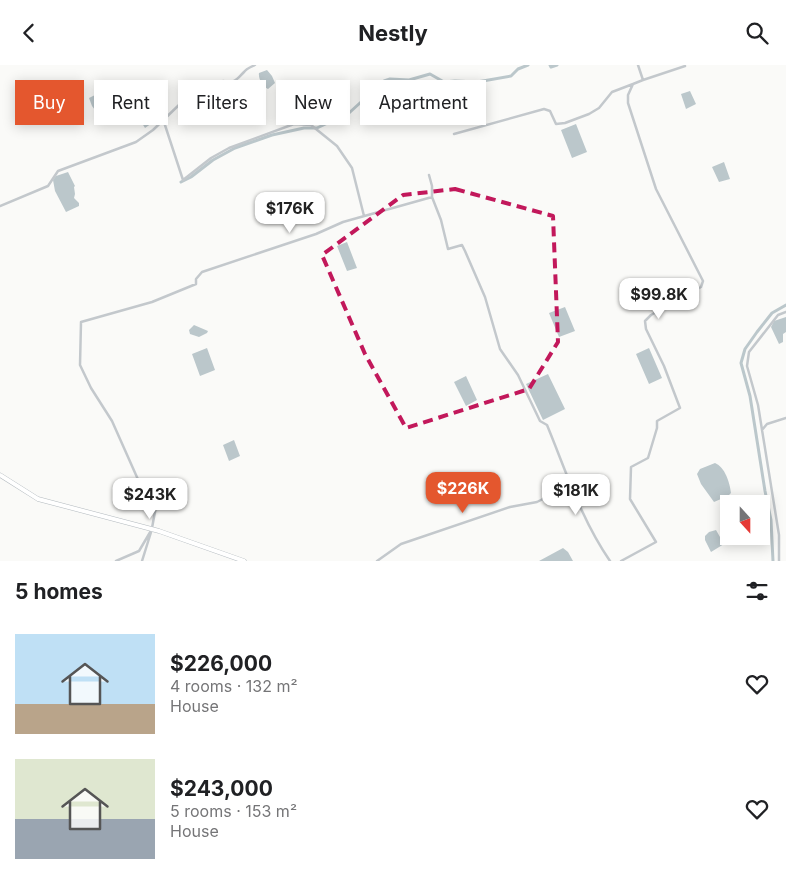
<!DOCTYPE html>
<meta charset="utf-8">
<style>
body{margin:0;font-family:Inter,sans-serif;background:#f6f6f6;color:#202124;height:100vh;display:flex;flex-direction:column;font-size:19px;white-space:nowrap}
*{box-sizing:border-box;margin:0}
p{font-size:16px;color:#757577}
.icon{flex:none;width:28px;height:28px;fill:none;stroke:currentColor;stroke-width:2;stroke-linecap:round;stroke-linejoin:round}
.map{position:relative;height:496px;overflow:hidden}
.sheet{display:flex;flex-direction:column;background:#fff;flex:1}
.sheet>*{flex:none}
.banner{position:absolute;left:15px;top:15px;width:500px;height:45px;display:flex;gap:10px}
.needle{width:32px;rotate:159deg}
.fabs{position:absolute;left:720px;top:430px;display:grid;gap:10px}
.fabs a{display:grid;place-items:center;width:50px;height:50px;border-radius:0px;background:#fff;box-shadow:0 2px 12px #0003;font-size:25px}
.price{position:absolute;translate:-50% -42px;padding:0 11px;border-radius:10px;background:#fff;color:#222;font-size:16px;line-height:32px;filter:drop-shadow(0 1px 2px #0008)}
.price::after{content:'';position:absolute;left:50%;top:30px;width:15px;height:11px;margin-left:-8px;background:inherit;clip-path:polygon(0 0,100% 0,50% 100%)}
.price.active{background:#e4572e;color:#fff}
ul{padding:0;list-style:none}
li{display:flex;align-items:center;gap:15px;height:125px;padding:0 15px}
li span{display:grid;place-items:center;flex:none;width:140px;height:100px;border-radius:0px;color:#555}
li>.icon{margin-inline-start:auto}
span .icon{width:60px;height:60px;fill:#fffc;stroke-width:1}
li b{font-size:21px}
h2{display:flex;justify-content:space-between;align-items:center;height:60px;padding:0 15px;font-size:21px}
.chip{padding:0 18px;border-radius:0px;background:#fff;box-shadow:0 2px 12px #0003;font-size:18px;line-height:45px}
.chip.active{background:#e4572e;color:#fff}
header{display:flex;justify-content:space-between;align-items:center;height:65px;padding:0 15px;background:#fff;font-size:22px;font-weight:700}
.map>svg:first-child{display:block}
.water{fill:#bbc7cb}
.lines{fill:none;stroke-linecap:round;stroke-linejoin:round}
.canal{stroke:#bbc7cb;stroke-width:3}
.secondary-casing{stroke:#b3babf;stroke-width:5}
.street{stroke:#c3c8cc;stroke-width:2.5}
.secondary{stroke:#fff;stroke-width:4}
.marked{fill:none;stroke:#c2185b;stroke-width:4;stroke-dasharray:10 6;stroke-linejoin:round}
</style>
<header><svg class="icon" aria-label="back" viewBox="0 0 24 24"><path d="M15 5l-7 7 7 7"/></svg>Nestly<svg class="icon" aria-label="search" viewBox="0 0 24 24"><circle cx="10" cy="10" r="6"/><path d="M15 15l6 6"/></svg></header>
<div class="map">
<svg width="786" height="496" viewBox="0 0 786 496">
<rect width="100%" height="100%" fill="#fafaf8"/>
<path class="water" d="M267 5 272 11 275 18 268 24C263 22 258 14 259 8Z
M105 25 109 26 118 39 116 40 95 45 92 41 89 33Z
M690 26 696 39 686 44 681 29Z
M146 41 155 56 145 63 135 47Z
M576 59 587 87 572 93 561 65Z
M724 97 730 114 719 117 712 102Z
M68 107 75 121 74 122 75 129 74 133 79 138V141L66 147 55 126 53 115 56 111Z
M347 177 357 203 347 206 337 181Z
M565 242 575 266 559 272 549 248Z
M786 252V267L783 269V277L779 279 771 262 774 256Z
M194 260 208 266 207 268 199 272 190 269 189 265Z
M207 283 215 305 200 311 192 289Z
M649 283 662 313 649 319 636 289Z
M548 309 565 344 543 355 526 319Z
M466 311 477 335 466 341 454 317Z
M234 375 240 391 229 396 223 380Z
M715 398C725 402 730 418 731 428L728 431 714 437 701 419 697 409 700 404Z
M716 465 724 479 711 487 705 475V471L709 467Z
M563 483 568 487 573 496H539Z"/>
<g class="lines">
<path class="canal" d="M550 0 551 2 557 0
M181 117 191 112 213 95 235 83 272 70 304 63H317L349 48 384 16 390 14 409 15 430 9 444 17 455 16 477 17 511 11 518 4 528 0
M773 496 771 455 765 426 750 331 741 298 745 284 757 267 772 248 786 240"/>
<g class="secondary-casing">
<path id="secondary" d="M0 410 38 434 159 466 244 496"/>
</g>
<path class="street" d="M643 15 685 1
M163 54 183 115 211 93 229 83 294 59 311 60 337 81 352 103 364 151
M454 69 544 44 550 46 556 59 565 58 589 49 599 43 612 27 633 19
M429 110 432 121V132
M0 141 48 121 58 106 136 77 153 65 181 38 210 25 223 16C236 18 236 15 244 7 246 4 251 2 255 0
M762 365 767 359 786 353
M152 463 157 436 140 419 112 356 91 323 80 300 81 257 152 237 196 219V214L202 207 316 169 343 157 432 132 441 155 448 184 462 180 465 186 485 232 500 284 518 310 540 356 547 360C566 406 581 454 610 496
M116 496 139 486 152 464 142 496
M377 496 401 479 510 442 537 437 568 421V419
M621 496 656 477 630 434 631 402 648 393 657 363V356L680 343 664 301 646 264 645 256 651 250 701 222 703 216 656 124 628 38V30L633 19 643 15 638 0
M779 496V470L758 340 747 301 749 287 778 250 786 247"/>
<use href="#secondary" class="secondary"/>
</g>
<path class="marked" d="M455 124 553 151 558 277 529 324 406 363 365 289 322 190 403 130Z"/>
</svg>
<div class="fabs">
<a><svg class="needle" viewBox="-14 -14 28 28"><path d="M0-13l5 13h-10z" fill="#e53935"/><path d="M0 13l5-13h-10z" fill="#757577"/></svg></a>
</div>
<b class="price" style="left:290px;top:169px">$176K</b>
<b class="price" style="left:659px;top:255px">$99.8K</b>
<b class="price active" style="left:463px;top:449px">$226K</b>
<b class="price" style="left:576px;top:451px">$181K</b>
<b class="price" style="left:150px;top:455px">$243K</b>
<div class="banner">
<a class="chip active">Buy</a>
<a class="chip">Rent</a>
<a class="chip">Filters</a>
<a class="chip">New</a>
<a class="chip">Apartment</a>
</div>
</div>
<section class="sheet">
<h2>5 homes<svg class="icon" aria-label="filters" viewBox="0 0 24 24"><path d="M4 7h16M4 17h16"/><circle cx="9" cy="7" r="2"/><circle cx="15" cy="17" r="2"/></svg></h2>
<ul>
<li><span style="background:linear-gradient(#bfe0f5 70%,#b9a48a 0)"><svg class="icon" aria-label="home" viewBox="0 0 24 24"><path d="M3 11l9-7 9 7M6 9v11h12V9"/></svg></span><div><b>$226,000</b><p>4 rooms · 132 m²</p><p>House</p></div><svg class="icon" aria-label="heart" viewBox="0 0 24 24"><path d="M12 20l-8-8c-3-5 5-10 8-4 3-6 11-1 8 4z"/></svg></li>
<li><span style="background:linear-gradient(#dfe7d0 60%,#9aa5b1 0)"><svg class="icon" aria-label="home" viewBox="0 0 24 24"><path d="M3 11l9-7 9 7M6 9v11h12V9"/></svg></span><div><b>$243,000</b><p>5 rooms · 153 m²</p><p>House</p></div><svg class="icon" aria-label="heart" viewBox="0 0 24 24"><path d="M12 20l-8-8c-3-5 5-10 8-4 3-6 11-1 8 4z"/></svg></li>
</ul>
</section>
